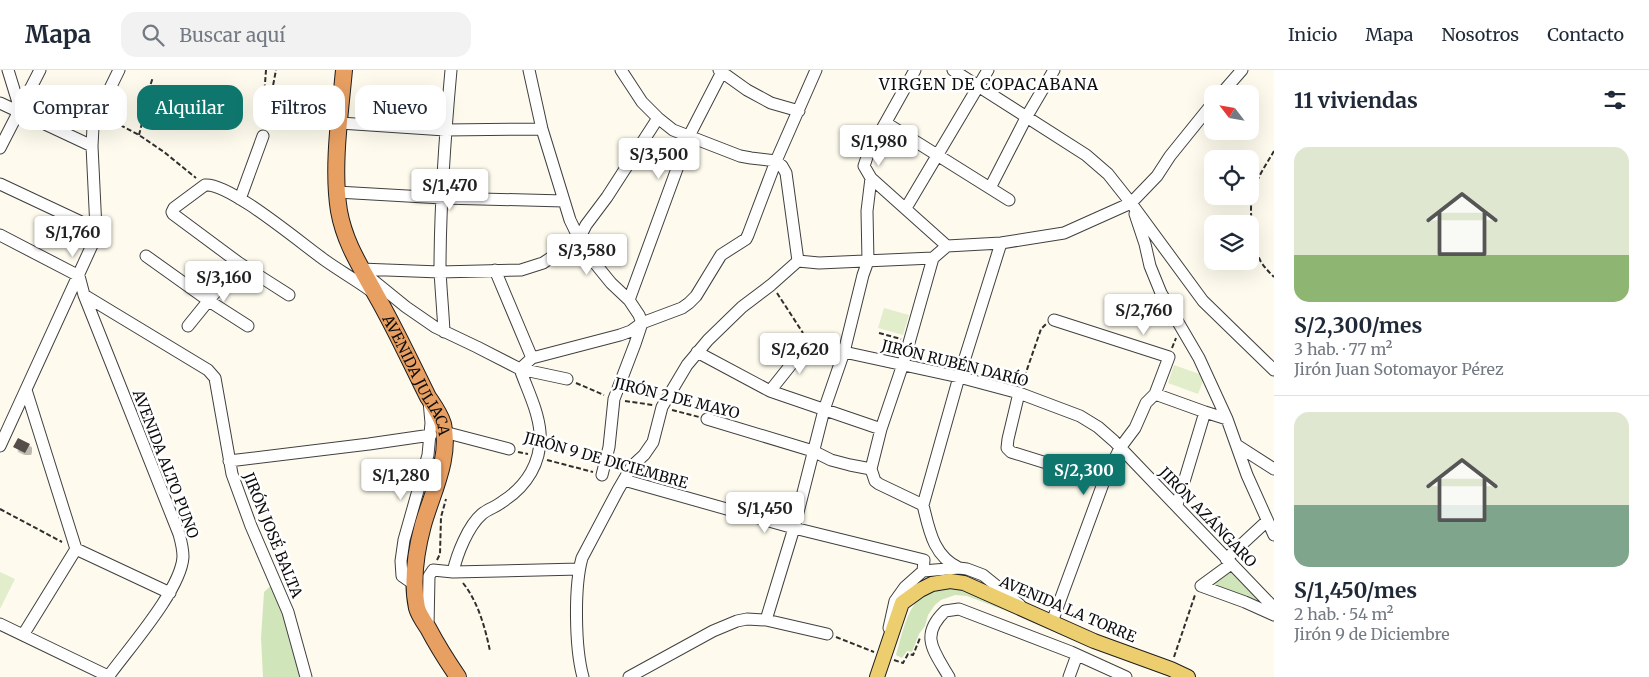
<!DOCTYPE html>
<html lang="es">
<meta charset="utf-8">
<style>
body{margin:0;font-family:Merriweather,serif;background:#f2f2f3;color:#1f2937;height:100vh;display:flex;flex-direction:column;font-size:19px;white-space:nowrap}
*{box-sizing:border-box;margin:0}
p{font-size:16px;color:#747a83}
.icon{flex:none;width:28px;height:28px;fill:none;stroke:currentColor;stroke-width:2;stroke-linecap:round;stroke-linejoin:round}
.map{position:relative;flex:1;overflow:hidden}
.details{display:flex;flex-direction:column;background:#fff;width:375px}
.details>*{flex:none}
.banner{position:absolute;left:15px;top:15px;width:475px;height:45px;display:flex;gap:10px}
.needle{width:32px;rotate:301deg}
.buttons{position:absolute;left:1204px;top:15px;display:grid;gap:10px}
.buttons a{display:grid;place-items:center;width:55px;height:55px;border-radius:10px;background:#fff;box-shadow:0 5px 20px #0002;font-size:25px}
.price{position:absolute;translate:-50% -42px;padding:0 11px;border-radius:5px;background:#fff;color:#222;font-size:16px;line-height:32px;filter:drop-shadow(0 1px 2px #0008)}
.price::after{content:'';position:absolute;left:50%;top:30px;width:15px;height:11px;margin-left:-8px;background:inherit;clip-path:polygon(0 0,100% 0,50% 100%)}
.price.current{background:#0f766e;color:#fff}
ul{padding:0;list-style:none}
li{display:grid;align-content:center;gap:10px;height:265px;padding:0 20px}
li+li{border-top:1px solid #e0e1e3}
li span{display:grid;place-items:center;height:155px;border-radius:15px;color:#555}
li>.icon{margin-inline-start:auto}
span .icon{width:90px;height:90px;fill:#fffc;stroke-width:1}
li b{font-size:21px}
h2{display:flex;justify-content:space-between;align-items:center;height:60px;padding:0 20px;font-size:21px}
.chip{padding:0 18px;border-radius:15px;background:#fff;box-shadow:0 5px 20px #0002;font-size:18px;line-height:45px}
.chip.current{background:#0f766e;color:#fff}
header{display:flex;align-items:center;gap:30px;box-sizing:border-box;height:70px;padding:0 25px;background:#fff;border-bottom:1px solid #e0e1e3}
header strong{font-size:24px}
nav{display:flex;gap:28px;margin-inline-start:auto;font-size:18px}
.search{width:350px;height:45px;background:#f2f2f3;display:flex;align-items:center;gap:12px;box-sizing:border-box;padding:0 18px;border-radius:15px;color:#747a83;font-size:19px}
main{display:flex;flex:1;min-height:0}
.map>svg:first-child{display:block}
.green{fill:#d1e5bb}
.pitch{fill:#e2edcc}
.building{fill:#554e4a;filter:url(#shadow)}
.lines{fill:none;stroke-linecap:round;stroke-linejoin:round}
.minor-casing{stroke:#404040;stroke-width:13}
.major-casing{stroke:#1e1e1e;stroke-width:16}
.highway-casing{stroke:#1e1e1e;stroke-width:18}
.path{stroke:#2f2f2f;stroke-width:2;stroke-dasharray:5 2.5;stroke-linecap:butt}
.minor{stroke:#fff;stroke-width:11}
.major{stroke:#edce6f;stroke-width:14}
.highway{stroke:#e89f62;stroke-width:16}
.labels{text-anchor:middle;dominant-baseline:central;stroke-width:5;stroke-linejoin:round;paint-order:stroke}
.street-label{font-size:15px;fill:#0d0d0d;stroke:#fff}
.neighbourhood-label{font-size:16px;letter-spacing:1px;fill:#0d0d0d;stroke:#fff}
</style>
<header>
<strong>Mapa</strong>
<div class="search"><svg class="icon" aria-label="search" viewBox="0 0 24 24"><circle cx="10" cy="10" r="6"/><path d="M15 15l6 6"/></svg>Buscar aquí</div>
<nav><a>Inicio</a><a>Mapa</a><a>Nosotros</a><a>Contacto</a></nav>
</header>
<main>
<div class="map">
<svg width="1274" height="607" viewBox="0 0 1274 607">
<defs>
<filter id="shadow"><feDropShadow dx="4.5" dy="4.5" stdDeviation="0" flood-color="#0004"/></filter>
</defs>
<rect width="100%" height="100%" fill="#fefbee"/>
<path class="green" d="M1232 493 1274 539 1209 515Z
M278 509 307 607H263L261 568 264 522Z
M954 516 1055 559 967 526 955 525 941 530 935 535 928 545 925 556 919 564 912 582 907 581 902 588 896 585C902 566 906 537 924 525 933 519 944 518 954 516Z"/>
<path class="pitch" d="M884 238 909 245 903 265 878 258Z
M1174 295 1205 306 1198 324 1168 313Z
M0 502 15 509 0 539Z"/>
<path class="building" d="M18 368 30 374 25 383 13 377Z"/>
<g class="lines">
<g class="minor-casing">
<path id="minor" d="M8 0 20 39
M529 0 542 59 570 150 585 181 611 213 629 230 639 245 642 253 635 274 614 329 609 377 602 405
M621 0 642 32 658 48 673 60 740 86 751 88 776 91
M719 0 747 20 771 33 799 41
M915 0 868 84 864 96 871 108 947 176
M953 0 1086 85 1108 104 1131 133 1203 231 1274 300
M1221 24 1242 0
M0 33 92 76
M340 53 445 60 542 59
M886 53 1009 130
M0 78 40 0
M776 91 782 96 786 103 798 191
M0 114 96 159
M990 118 1027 46 1054 0
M337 122 442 128 564 131
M240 129 263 66
M906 138 988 0
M1135 144 1145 174 1150 196 1161 223 1199 288 1227 349 1247 405 1274 465
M0 165 79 206 84 225 179 464C181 471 183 479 183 487 181 520 128 579 108 607
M146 186 209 231 248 256
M360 199 440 202 521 200 543 193 579 169 586 155 607 127 658 48
M495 200 532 288
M369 207 406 237 435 257 477 277 520 299 567 309
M84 225 208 300 215 308 232 404 251 456 288 542 306 607
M289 225 239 193 173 144 172 142 174 138 205 115C229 112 303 175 326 191 340 201 356 210 371 221
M629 230 689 66 723 0
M188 256 239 193
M444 262C443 241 441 221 440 200 440 133 445 66 451 0
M697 282 770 321 881 359
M26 320 76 479 170 523
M770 321 809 272 813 271 844 282 959 307 1019 323 1080 346 1098 357 1114 371 1274 538
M1019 323 1008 369 1007 378 1011 382 1104 411
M1155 324 1205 342 1227 349
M707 349 813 381 831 390 850 395 871 399 875 411 879 414 923 435C929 459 933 486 959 498
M444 362 509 379
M0 376 93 173 96 159 92 76 93 57 98 43 119 0
M1238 376 1274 399
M229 391 369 374 431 365
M871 399 881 359 903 294 933 188
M624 410 794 458 924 490 923 501
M923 435 959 307 1001 173
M1177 435 1205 342
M1226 489 1267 451
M453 502C457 484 468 456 482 444 488 439 496 437 502 432 527 416 542 392 540 362 538 340 527 319 520 299L532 288 620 265 631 261 642 253 682 238 689 233 696 226 721 185 746 169 748 165 776 91 816 0
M415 515 402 506 401 491 404 470 428 385 431 353 429 331
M1201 516 1245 532 1274 545
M1201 516 1231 494
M766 550 794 458 824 340 844 282 863 205 868 191 867 141 871 108
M1052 552 1104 411 1120 378 1135 358 1146 333 1155 324 1169 287 1054 250
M0 554 108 606
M428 557 429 506 433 500 453 502 579 499
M889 558 895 531 905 517 923 501 959 498 967 499 983 505 1020 535
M23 565 76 479
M583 607C575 578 574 517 582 488L618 420 632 396 644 385 653 372 662 337 687 295 708 270 742 237 771 215 798 191 819 193 933 188 947 176 1001 173 1064 163 1131 133 1157 106 1170 86 1212 34
M629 607 713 561 737 551 747 549 766 550 827 564
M949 607C934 581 919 566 945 541L959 539 1071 582 1126 607
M1069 607 1077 585"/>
</g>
<g class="major-casing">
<path id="major" d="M877 607 902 533 920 520 932 514 950 511 964 513 1094 571 1171 599 1188 607"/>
</g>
<g class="highway-casing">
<g id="highway">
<path id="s1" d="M344 0C340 44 332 98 339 141 345 174 361 197 376 225 395 258 411 293 428 327 434 336 440 344 443 354 451 388 432 423 423 455 416 481 411 510 417 538 419 545 424 552 428 558 437 575 447 591 458 607"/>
</g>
</g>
<path class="path" d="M264 27 266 0
M268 29 272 21 276 0
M271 37 328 47
M262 43 264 56
M107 48 139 65 164 82 196 108
M139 65 144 45 145 32 153 7
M1274 81C1266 95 1255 110 1252 127 1249 142 1253 178 1261 192 1265 198 1269 202 1274 207
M777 223 803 263
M879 263 901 269
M1172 278 1176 268
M576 313 604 325
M1022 314 1041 259 1046 254
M625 331 653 335
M672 340 699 347
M518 382 528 384
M547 390 593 402
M0 439 62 472
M437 490 440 484 441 447 446 429
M463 513C478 532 485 557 490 581
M836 567 874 582
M1174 587 1195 525
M894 590 903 593 908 584 913 585 920 568"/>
<use href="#minor" class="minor"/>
<use href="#major" class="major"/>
<use href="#highway" class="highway"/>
</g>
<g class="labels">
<g class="street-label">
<text transform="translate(955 293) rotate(14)">JIRÓN RUBÉN DARÍO</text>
<text stroke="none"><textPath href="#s1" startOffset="324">AVENIDA JULIACA</textPath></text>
<text transform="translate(677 328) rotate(14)">JIRÓN 2 DE MAYO</text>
<text transform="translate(606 390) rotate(16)">JIRÓN 9 DE DICIEMBRE</text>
<text transform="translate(166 394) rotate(69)">AVENIDA ALTO PUNO</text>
<text transform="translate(1208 447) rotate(46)">JIRÓN AZÁNGARO</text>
<text transform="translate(273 465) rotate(68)">JIRÓN JOSÉ BALTA</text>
<text transform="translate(1068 539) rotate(23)">AVENIDA LA TORRE</text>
</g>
<g class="neighbourhood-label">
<text x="989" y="14">VIRGEN DE COPACABANA</text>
</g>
</g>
</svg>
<div class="buttons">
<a><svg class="needle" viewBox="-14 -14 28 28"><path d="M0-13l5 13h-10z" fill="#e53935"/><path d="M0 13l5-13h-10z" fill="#747a83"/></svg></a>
<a><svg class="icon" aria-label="locate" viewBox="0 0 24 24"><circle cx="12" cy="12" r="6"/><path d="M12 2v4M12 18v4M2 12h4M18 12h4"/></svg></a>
<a><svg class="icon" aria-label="layers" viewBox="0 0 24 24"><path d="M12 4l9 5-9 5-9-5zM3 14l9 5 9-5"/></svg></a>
</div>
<b class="price" style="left:879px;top:97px">S/1,980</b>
<b class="price" style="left:659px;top:110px">S/3,500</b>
<b class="price" style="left:450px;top:141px">S/1,470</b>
<b class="price" style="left:73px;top:188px">S/1,760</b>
<b class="price" style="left:587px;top:206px">S/3,580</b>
<b class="price" style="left:224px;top:233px">S/3,160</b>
<b class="price" style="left:1144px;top:266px">S/2,760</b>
<b class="price" style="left:800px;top:305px">S/2,620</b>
<b class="price current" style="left:1084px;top:426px">S/2,300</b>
<b class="price" style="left:401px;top:431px">S/1,280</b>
<b class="price" style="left:765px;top:464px">S/1,450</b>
<div class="banner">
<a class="chip">Comprar</a>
<a class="chip current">Alquilar</a>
<a class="chip">Filtros</a>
<a class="chip">Nuevo</a>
</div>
</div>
<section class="details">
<h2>11 viviendas<svg class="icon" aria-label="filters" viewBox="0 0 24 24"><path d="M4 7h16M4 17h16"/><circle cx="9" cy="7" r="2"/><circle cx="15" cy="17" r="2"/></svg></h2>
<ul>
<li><span style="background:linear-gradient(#dfe7d0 70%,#8fb573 0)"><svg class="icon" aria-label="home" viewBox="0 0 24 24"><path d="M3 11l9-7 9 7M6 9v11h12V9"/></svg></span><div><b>S/2,300/mes</b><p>3 hab. · 77 m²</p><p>Jirón Juan Sotomayor Pérez</p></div></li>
<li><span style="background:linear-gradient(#dfe7d0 60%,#7fa58c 0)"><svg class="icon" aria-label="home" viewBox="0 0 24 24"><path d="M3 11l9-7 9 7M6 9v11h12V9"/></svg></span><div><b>S/1,450/mes</b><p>2 hab. · 54 m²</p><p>Jirón 9 de Diciembre</p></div></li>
</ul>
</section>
</main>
